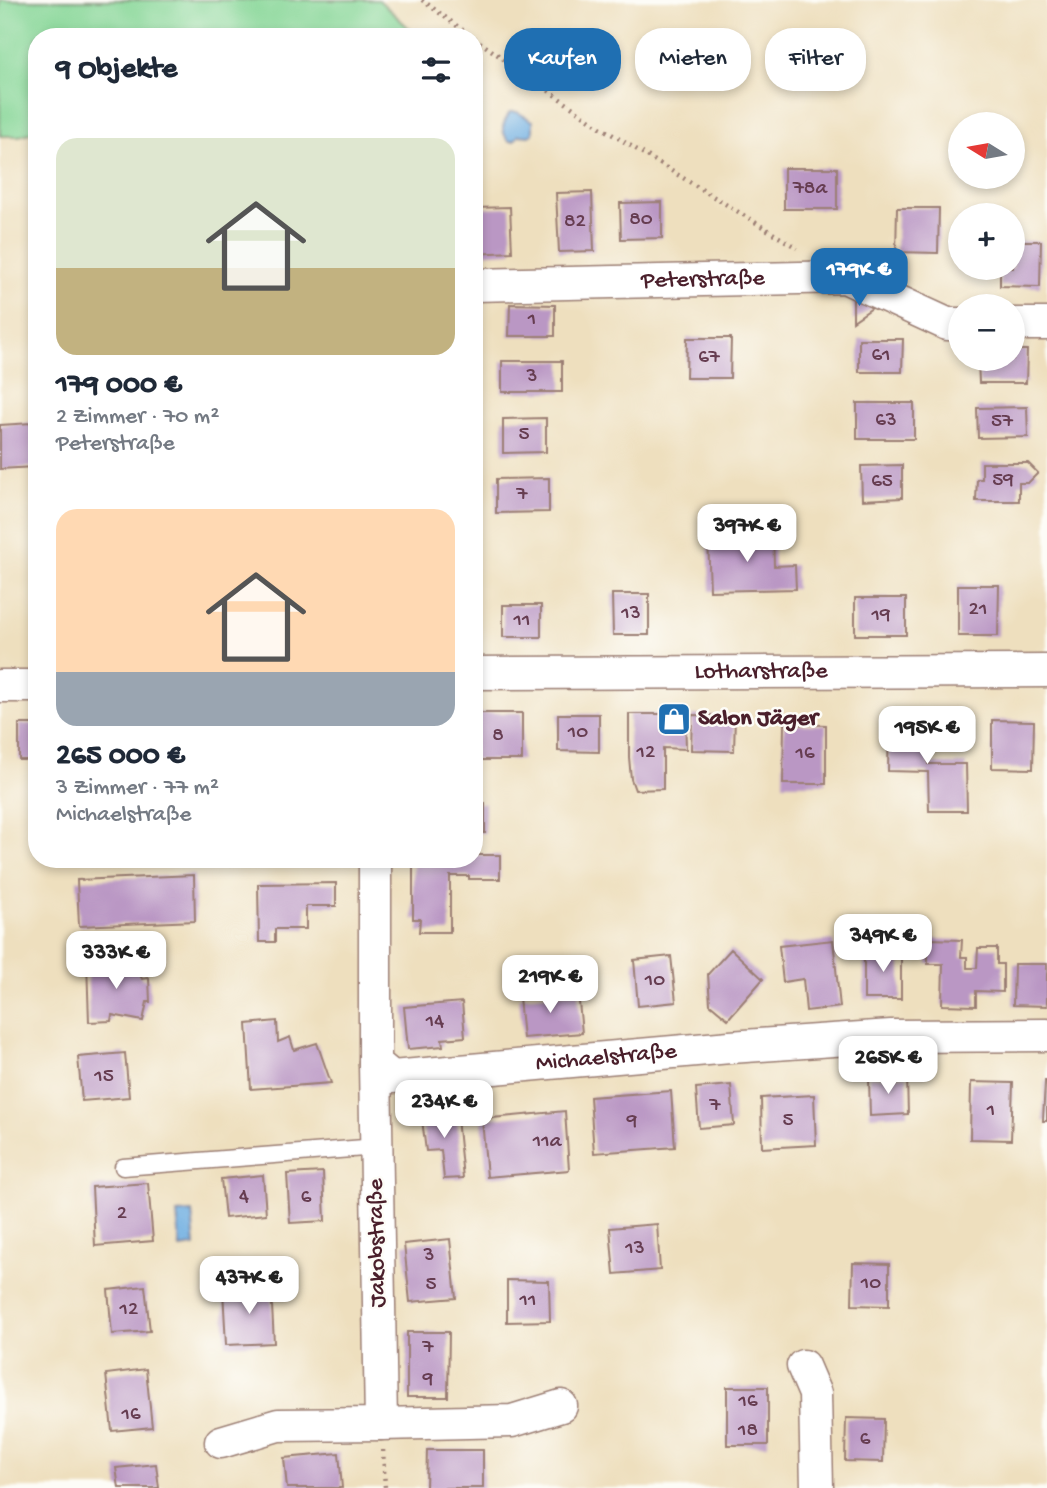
<!DOCTYPE html>
<html lang="de">
<meta charset="utf-8">
<style>
body{margin:0;font-family:"Gochi Hand",sans-serif;background:#f6f6f7;color:#1f2937;height:100vh;display:flex;flex-direction:column;font-size:26px;white-space:nowrap}
*{box-sizing:border-box;margin:0}
p{font-size:23px;color:#747a83}
.icon{flex:none;width:38px;height:38px;fill:none;stroke:currentColor;stroke-width:2;stroke-linecap:round;stroke-linejoin:round}
.map{position:relative;flex:1;overflow:hidden}
.details{position:absolute;left:28px;top:28px;width:455px;height:840px;display:flex;flex-direction:column;background:#fff;border-radius:28px;box-shadow:0 4px 10px #0003}
.details>*{flex:none}
.guide{position:absolute;left:504px;top:28px;width:438px;height:63px;display:flex;gap:14px}
.needle{width:46px;rotate:281deg}
.controls{position:absolute;left:948px;top:112px;display:grid;gap:14px}
.controls a{display:grid;place-items:center;width:77px;height:77px;border-radius:50%;background:#fff;box-shadow:0 4px 10px #0003;font-size:35px}
.price{position:absolute;translate:-50% -60px;padding:0 16px;border-radius:14px;background:#fff;color:#222;font-size:23px;line-height:46px;filter:drop-shadow(0 2px 4px #0008)}
.price::after{content:'';position:absolute;left:50%;top:42px;width:21px;height:16px;margin-left:-10px;background:inherit;clip-path:polygon(0 0,100% 0,50% 100%)}
.price.selected{background:#1f6fb2;color:#fff}
ul{padding:0;list-style:none}
li{display:grid;align-content:center;gap:14px;height:371px;padding:0 28px}
li span{display:grid;place-items:center;height:217px;border-radius:21px;color:#555}
li>.icon{margin-inline-start:auto}
span .icon{width:126px;height:126px;fill:#fffc;stroke-width:1}
li b{font-size:30px}
h2{display:flex;justify-content:space-between;align-items:center;height:84px;padding:0 28px;font-size:30px}
.tag{padding:0 24px;border-radius:28px;background:#fff;box-shadow:0 4px 10px #0003;font-size:24px;line-height:63px}
.tag.selected{background:#1f6fb2;color:#fff}
.map>svg:first-child{display:block}
.green{fill:#85d696;stroke:#687a60;stroke-width:2}
.water{fill:#6eaee1;stroke:#5c6686;stroke-width:2}
.building{fill:#ba97c4}
.lines{fill:none;stroke-linecap:round;stroke-linejoin:round}
.service-casing{stroke:#9c7f74;stroke-width:19}
.minor-casing{stroke:#9c7f74;stroke-width:35}
.path{stroke:#9c7f74;stroke-width:4.5;stroke-dasharray:2 5;stroke-linecap:butt}
.service{stroke:#fff;stroke-width:16}
.minor{stroke:#fff;stroke-width:32}
.labels{text-anchor:middle;dominant-baseline:central;stroke-width:5;stroke-linejoin:round;paint-order:stroke}
.number-label{font-size:21px;fill:#663d51}
.street-label{font-size:24px;fill:#4a1f2b;stroke:#fdfcf7}
.poi-label{font-size:24px;font-weight:bold;fill:#4a1f2b;stroke:#fdfcf7;text-anchor:start}
</style>
<div class="map">
<svg width="1047" height="1488" viewBox="0 0 1047 1488">
<rect width="100%" height="100%" fill="#fdfcf7"/>
<filter id="ink" filterUnits="userSpaceOnUse"><feTurbulence type="fractalNoise" baseFrequency=".0143" numOctaves="2"/><feDisplacementMap in="SourceGraphic" scale="14" xChannelSelector="R" yChannelSelector="G"/><feConvolveMatrix kernelMatrix="1 2 1 2 8 2 1 2 1" color-interpolation-filters="sRGB"/></filter>
<filter id="wash" filterUnits="userSpaceOnUse"><feTurbulence type="fractalNoise" baseFrequency=".00686" numOctaves="4" result="noise"/><feDisplacementMap in="SourceGraphic" scale="28" xChannelSelector="R" yChannelSelector="G"/><feGaussianBlur stdDeviation="1.57" result="paint"/><feColorMatrix in="noise" values="0 0 0 0 0 0 0 0 0 0 0 0 0 0 0 0 0 1.4 0 .05"/><feComposite in="paint" operator="in"/></filter>
<g filter="url(#wash)">
<rect width="100%" height="100%" fill="#eedfbe"/>
<path class="green" d="M0 0H379L410 29 382 37H37V131L19 136H0Z"/>
<path class="water" d="M510 112H517L533 121V134L529 136 519 135 514 141H509C499 129 503 124 510 112Z
M192 1212 195 1246 180 1248 177 1213Z"/>
<g id="blocks">
<path class="building" d="M784 168H837V209H784Z
M592 192 594 251 559 252 556 193Z
M662 202V238L621 239 620 203Z
M510 207 512 252 474 254V208Z
M897 208H939L938 253 896 252Z
M1013 241H1041L1040 287 1000 286V268H1013Z
M853 296 872 308 853 321Z
M510 304 555 305V336H509Z
M687 338H731L730 378H686Z
M859 339H903L902 372H859Z
M1013 350H1027L1026 383H979L978 359H1013Z
M502 361H562V392H502Z
M857 403H914V439H857Z
M1027 407 1028 437 978 438 977 408Z
M546 418V452L503 453V419Z
M32 423 34 467 0 469V425Z
M982 463H1028L1038 473 1028 483H1019V501H976L977 479H982Z
M902 465V498L862 500 861 466Z
M549 478V512L496 513V479Z
M773 534 774 566 795 565 796 589 710 591 708 536Z
M958 585H999L998 636H958Z
M612 594H649V635H613Z
M855 598H906V635H855Z
M503 605H541V637H503Z
M474 713H522V760H474Z
M558 714H599V752L558 751Z
M629 714H685L686 749 663 748V789L635 790 631 779 629 757Z
M692 715 735 716 734 751 691 750Z
M992 720 1034 721 1033 769 992 768Z
M889 721H929L928 764H966L967 811H929L928 772 888 771Z
M19 724H37V760H19Z
M784 724 826 725V784H783Z
M474 803H485V833H474Z
M474 855H500V879H469V876H450V932H419L420 919H413V859H474Z
M194 875 195 921 79 926 77 880Z
M336 883V906H306V929H275V942H259L258 884Z
M928 939 962 940 961 957H967V968H977L978 948H997V964H1003V992L976 991V1006L942 1005 943 964H928Z
M833 940 840 1007 806 1011 803 979 783 982 779 946Z
M731 949 763 979 728 1019 710 1004 708 974Z
M864 950H901V999H864Z
M671 956 676 1002 638 1006 634 960Z
M133 961 142 979 149 978 150 1002H147L143 1021 112 1015 111 1021 89 1022 87 962Z
M1014 964H1047V1006L1013 1005Z
M578 992 582 1033 523 1038 519 997Z
M462 1002 465 1037 442 1039 443 1046 408 1049 404 1007Z
M277 1021 278 1042 290 1037 294 1050 317 1043 331 1083 251 1089 247 1024Z
M125 1053 129 1097 82 1101 78 1057Z
M907 1076 908 1114 870 1116 869 1077Z
M1045 1081H1047V1121H1043Z
M971 1082 1013 1083 1011 1140 970 1139Z
M731 1085 734 1125 699 1128 696 1088Z
M671 1091 675 1147 594 1153 590 1097Z
M814 1095 816 1145 762 1148 761 1098Z
M456 1108 463 1178 444 1179 441 1150 426 1151 421 1112Z
M565 1111 569 1170 487 1177 482 1119Z
M323 1172 325 1221 290 1223 287 1174Z
M263 1175 266 1214 225 1218 221 1179Z
M148 1183 153 1241 95 1246 92 1187Z
M657 1224 660 1270 614 1274 610 1228Z
M450 1239 456 1298 410 1302 404 1244Z
M853 1263 889 1264V1306L852 1305Z
M507 1280 549 1281 550 1321 507 1322Z
M145 1286 150 1331 112 1334 108 1290Z
M271 1287 274 1343 226 1345 223 1290Z
M407 1332H449L448 1397H407Z
M146 1369 152 1427 112 1431 106 1374Z
M727 1387H768V1445H727Z
M846 1418 884 1419 883 1462 845 1461Z
M427 1450H483V1488H426Z
M339 1453 342 1488H287L284 1458Z
M156 1464 159 1488H119L116 1468Z"/>
</g>
</g>
<g filter="url(#ink)">
<use href="#blocks" fill-opacity="0" stroke="#9c7f74" stroke-width="2"/>
<g class="lines">
<g class="service-casing">
<path id="service" d="M123 1167 377 1147"/>
</g>
<g class="minor-casing">
<g id="minor">
<path id="s1" d="M474 285 845 277 947 324H961"/>
<path d="M1013 324H1047"/>
<path id="s2" d="M474 673 1047 671"/>
<path d="M0 686H37"/>
<path id="s3" d="M375 859V1063L392 1077 730 1047 891 1036 1047 1035"/>
<path d="M803 1366 815 1394 817 1488"/>
<path d="M381 1424 512 1421 561 1406"/>
<path d="M221 1442 278 1425 381 1424 375 1063"/>
</g>
</g>
<path class="path" d="M422 0 472 37
M474 38 600 127 797 248
M383 1450 385 1488"/>
<use href="#service" class="service"/>
<use href="#minor" class="minor"/>
</g>
</g>
<defs>
<g id="shop-square" transform="scale(1.75)"><rect x="-9" y="-9" width="18" height="18" rx="4" fill="#1f6fb2" stroke="#fdfcf7"/><path d="M-5-2.5h2.3a2.7 3.5 0 0 1 5.4 0H5L5.5 6h-11ZM-1.5-2.5h3a1.5 2.3 0 0 0-3 0Z" fill="#fff"/></g>
</defs>
<g fill-rule="evenodd">
<use href="#shop-square" x="674" y="719"/>
</g>
<g class="labels">
<g class="number-label">
<text x="810" y="189">78a</text>
<text x="641" y="220">80</text>
<text x="575" y="222">82</text>
<text x="532" y="320">1</text>
<text x="881" y="356">61</text>
<text x="709" y="358">67</text>
<text x="532" y="377">3</text>
<text x="886" y="421">63</text>
<text x="1002" y="422">57</text>
<text x="524" y="435">5</text>
<text x="1003" y="481">59</text>
<text x="882" y="482">65</text>
<text x="522" y="495">7</text>
<text x="978" y="610">21</text>
<text x="631" y="614">13</text>
<text x="881" y="616">19</text>
<text x="522" y="621">11</text>
<text x="578" y="733">10</text>
<text x="498" y="736">8</text>
<text x="646" y="753">12</text>
<text x="805" y="754">16</text>
<text x="655" y="981">10</text>
<text x="435" y="1022">14</text>
<text x="104" y="1077">15</text>
<text x="715" y="1106">7</text>
<text x="991" y="1111">1</text>
<text x="788" y="1121">5</text>
<text x="632" y="1122">9</text>
<text x="547" y="1142">11a</text>
<text x="244" y="1197">4</text>
<text x="306" y="1198">6</text>
<text x="122" y="1214">2</text>
<text x="635" y="1249">13</text>
<text x="429" y="1256">3</text>
<text x="871" y="1284">10</text>
<text x="431" y="1285">5</text>
<text x="528" y="1301">11</text>
<text x="129" y="1310">12</text>
<text x="428" y="1348">7</text>
<text x="428" y="1380">9</text>
<text x="748" y="1402">16</text>
<text x="131" y="1415">16</text>
<text x="748" y="1431">18</text>
<text x="865" y="1440">6</text>
</g>
<g class="street-label">
<text stroke="none"><textPath href="#s1" startOffset="229">Peterstraße</textPath></text>
<text stroke="none"><textPath href="#s2" startOffset="287">Lotharstraße</textPath></text>
<text stroke="none"><textPath href="#s3" startOffset="441">Michaelstraße</textPath></text>
<text transform="translate(378 1243) rotate(-91)">Jakobstraße</text>
</g>
<g class="poi-label">
<text x="698" y="719">Salon Jäger</text>
</g>
</g>
</svg>
<div class="controls">
<a><svg class="needle" viewBox="-14 -14 28 28"><path d="M0-13l5 13h-10z" fill="#e53935"/><path d="M0 13l5-13h-10z" fill="#747a83"/></svg></a>
<a>+</a>
<a>−</a>
</div>
<b class="price selected" style="left:859px;top:308px">179K €</b>
<b class="price" style="left:747px;top:564px">397K €</b>
<b class="price" style="left:927px;top:766px">195K €</b>
<b class="price" style="left:883px;top:974px">349K €</b>
<b class="price" style="left:116px;top:991px">333K €</b>
<b class="price" style="left:550px;top:1015px">219K €</b>
<b class="price" style="left:888px;top:1096px">265K €</b>
<b class="price" style="left:444px;top:1140px">234K €</b>
<b class="price" style="left:249px;top:1316px">437K €</b>
<div class="guide">
<a class="tag selected">Kaufen</a>
<a class="tag">Mieten</a>
<a class="tag">Filter</a>
</div>
<section class="details">
<h2>9 Objekte<svg class="icon" aria-label="filters" viewBox="0 0 24 24"><path d="M4 7h16M4 17h16"/><circle cx="9" cy="7" r="2"/><circle cx="15" cy="17" r="2"/></svg></h2>
<ul>
<li><span style="background:linear-gradient(#dfe7d0 60%,#c2b280 0)"><svg class="icon" aria-label="home" viewBox="0 0 24 24"><path d="M3 11l9-7 9 7M6 9v11h12V9"/></svg></span><div><b>179 000 €</b><p>2 Zimmer · 70 m²</p><p>Peterstraße</p></div></li>
<li><span style="background:linear-gradient(#ffd9b3 75%,#9aa5b1 0)"><svg class="icon" aria-label="home" viewBox="0 0 24 24"><path d="M3 11l9-7 9 7M6 9v11h12V9"/></svg></span><div><b>265 000 €</b><p>3 Zimmer · 77 m²</p><p>Michaelstraße</p></div></li>
</ul>
</section>
</div>
